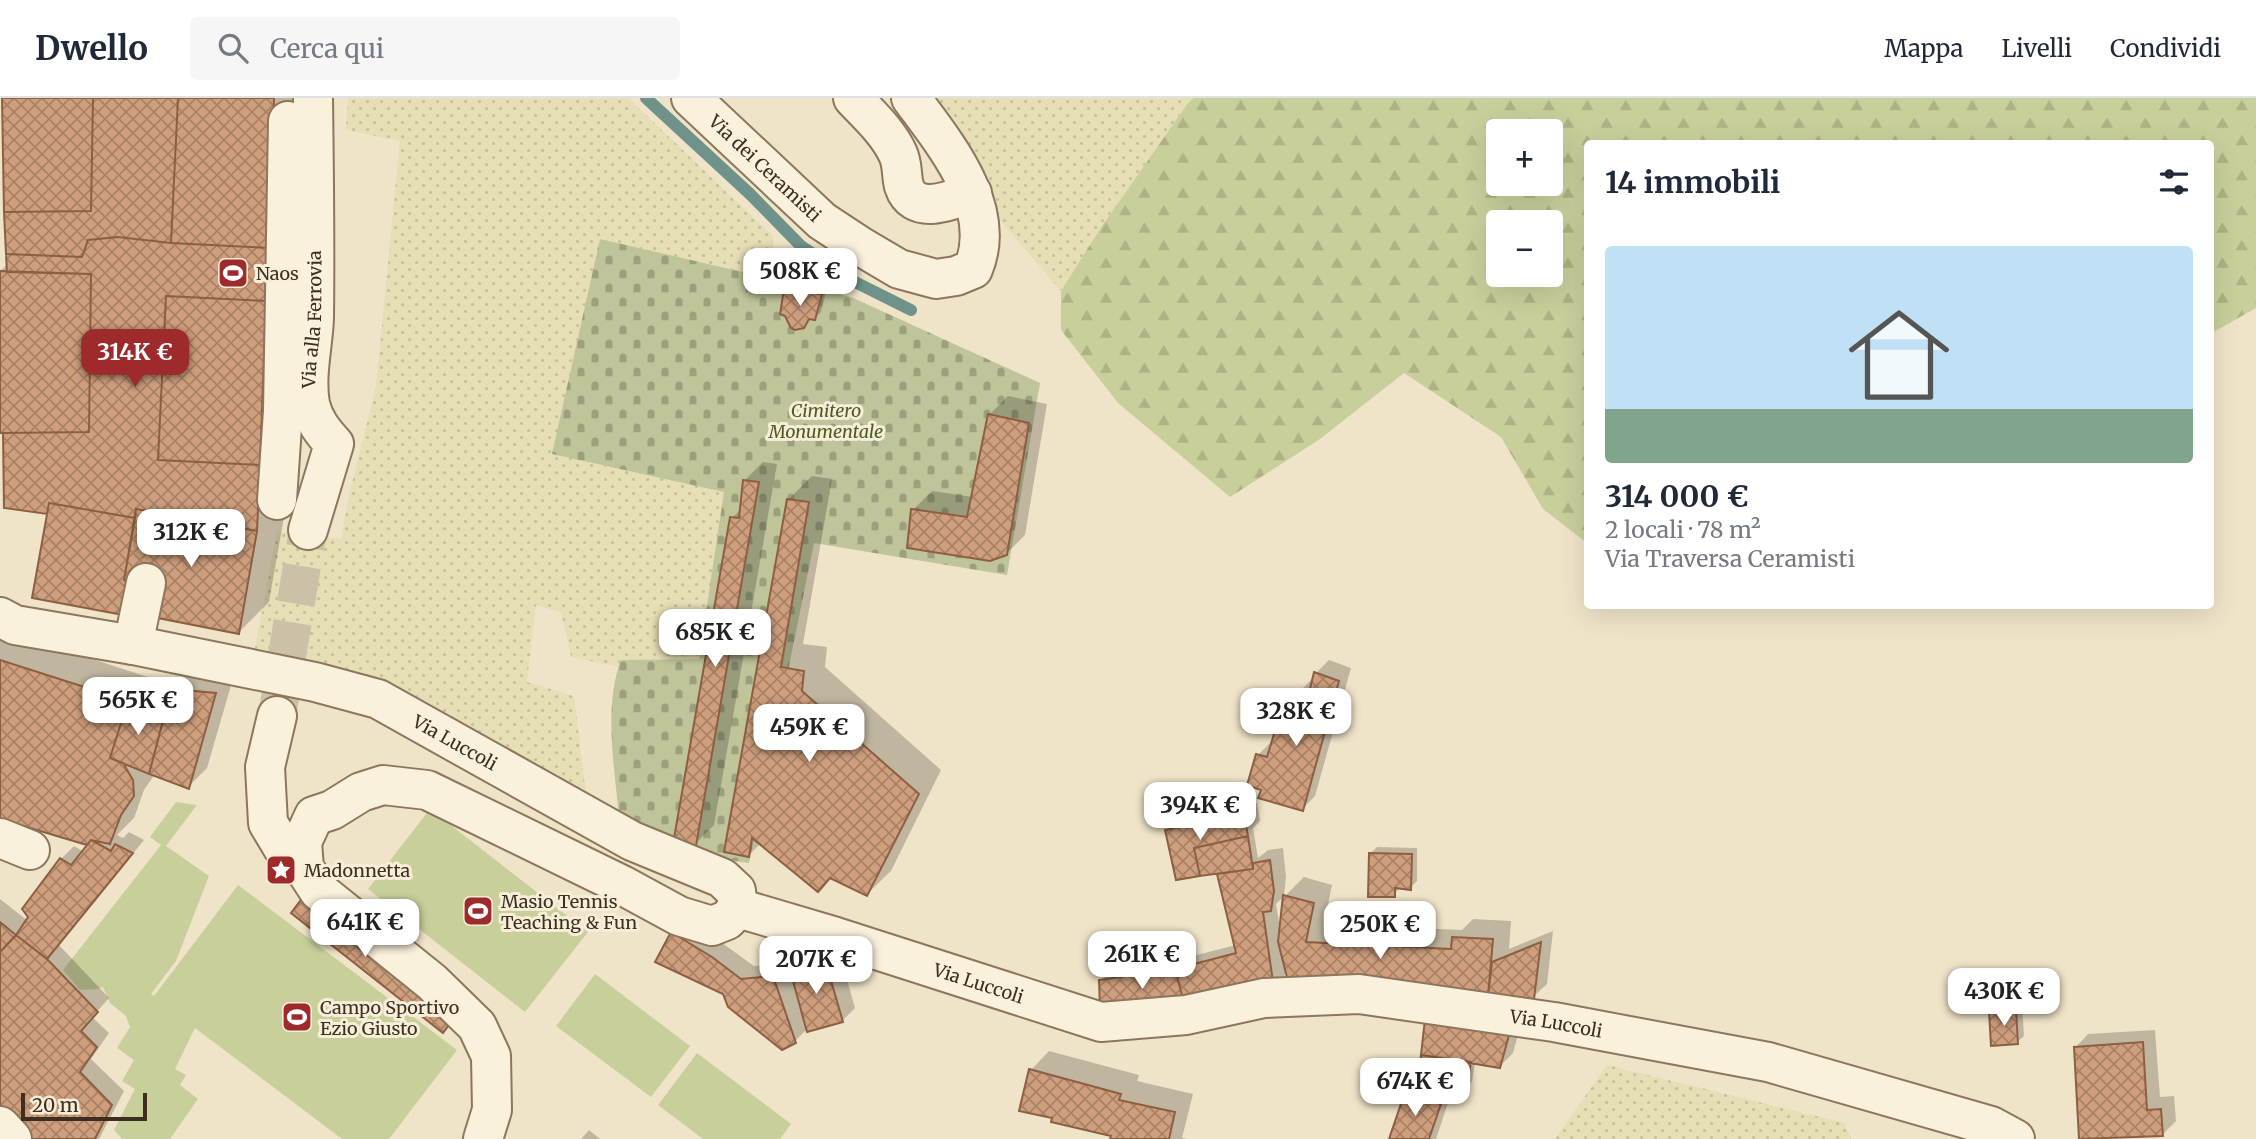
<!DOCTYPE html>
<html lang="it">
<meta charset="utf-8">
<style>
body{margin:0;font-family:Merriweather,serif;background:#f6f6f7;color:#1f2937;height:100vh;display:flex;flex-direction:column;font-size:26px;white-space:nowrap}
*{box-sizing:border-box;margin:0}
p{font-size:23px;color:#747a83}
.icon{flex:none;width:38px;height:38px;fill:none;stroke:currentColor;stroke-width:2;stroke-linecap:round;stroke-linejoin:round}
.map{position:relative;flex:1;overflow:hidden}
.panel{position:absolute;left:1584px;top:42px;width:630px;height:469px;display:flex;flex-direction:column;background:#fff;border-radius:7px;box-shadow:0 7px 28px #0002}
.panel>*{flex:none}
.fabs{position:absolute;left:1486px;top:21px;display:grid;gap:14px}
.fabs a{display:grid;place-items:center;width:77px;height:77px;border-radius:7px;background:#fff;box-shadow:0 7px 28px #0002;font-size:35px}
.scale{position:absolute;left:21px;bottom:18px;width:126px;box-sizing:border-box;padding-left:7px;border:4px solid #3d2e20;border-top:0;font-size:19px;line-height:24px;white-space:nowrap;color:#3d2e20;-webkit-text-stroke:5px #f7eed8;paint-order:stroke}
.price{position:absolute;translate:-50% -60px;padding:0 16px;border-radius:14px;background:#fff;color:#222;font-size:23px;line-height:46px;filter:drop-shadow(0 2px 4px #0008)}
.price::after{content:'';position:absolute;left:50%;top:42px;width:21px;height:16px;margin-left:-10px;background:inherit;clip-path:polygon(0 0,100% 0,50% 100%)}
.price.on{background:#9e2a2b;color:#fff}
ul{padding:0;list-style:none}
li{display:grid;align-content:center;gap:14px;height:371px;padding:0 21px}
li+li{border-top:2px solid #e0e1e3}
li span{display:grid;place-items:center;height:217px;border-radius:7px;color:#555}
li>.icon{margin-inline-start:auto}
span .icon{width:126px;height:126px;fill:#fffc;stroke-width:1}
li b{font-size:30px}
h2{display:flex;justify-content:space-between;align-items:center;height:84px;padding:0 21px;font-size:30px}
header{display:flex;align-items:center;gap:42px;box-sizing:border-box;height:98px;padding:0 35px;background:#fff;border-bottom:2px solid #e0e1e3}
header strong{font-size:33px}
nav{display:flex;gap:38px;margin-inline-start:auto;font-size:24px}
.search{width:490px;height:63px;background:#f6f6f7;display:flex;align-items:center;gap:18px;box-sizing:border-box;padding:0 24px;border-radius:7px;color:#747a83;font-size:26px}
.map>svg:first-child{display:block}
.farmland{fill:url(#farmland-dots)}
.grass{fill:#c9cf9b}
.forest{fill:url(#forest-firs);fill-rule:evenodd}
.cemetery{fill:url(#cemetery-stones)}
.shadow{fill:#0003}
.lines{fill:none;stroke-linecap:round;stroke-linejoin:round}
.stream{stroke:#6f938a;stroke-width:12}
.building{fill:url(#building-cross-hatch);stroke:#8d5f41;stroke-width:2}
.minor-tunnel{stroke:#ccc0a6;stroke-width:38;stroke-dasharray:38 19;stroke-linecap:butt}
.minor-casing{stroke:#8d765c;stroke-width:42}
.minor{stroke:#faf1dc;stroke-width:38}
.labels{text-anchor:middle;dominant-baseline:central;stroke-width:6;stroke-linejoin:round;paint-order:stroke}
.street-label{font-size:18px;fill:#3d2e20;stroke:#f7eed8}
.poi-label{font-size:18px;fill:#3d2e20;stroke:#f7eed8;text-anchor:start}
.park-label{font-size:18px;font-style:italic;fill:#4d5a26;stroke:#f7eed8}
</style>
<header>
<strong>Dwello</strong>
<div class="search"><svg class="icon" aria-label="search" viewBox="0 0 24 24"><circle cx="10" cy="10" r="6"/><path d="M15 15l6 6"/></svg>Cerca qui</div>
<nav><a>Mappa</a><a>Livelli</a><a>Condividi</a></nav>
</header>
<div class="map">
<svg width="2256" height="1041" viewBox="0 0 2256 1041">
<defs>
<pattern id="farmland-dots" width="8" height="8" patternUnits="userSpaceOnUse" patternTransform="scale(1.75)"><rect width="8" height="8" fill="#e6deb5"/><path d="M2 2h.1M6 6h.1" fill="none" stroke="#c6bf9b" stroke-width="1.8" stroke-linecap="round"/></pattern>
<pattern id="forest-firs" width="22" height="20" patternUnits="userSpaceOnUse" patternTransform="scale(1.75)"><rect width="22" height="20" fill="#c9cf9b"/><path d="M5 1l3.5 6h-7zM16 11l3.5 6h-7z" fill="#aeb285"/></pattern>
<pattern id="cemetery-stones" width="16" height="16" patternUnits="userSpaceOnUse" patternTransform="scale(1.75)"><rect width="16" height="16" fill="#bfc49a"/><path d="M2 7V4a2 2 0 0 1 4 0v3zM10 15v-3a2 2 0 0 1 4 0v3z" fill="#9ca07d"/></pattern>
<pattern id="building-cross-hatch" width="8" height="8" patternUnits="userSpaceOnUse" patternTransform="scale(1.75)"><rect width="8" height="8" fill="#cf9f7d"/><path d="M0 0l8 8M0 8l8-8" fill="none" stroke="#a98266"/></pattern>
</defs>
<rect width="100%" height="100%" fill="#f0e4c8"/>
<path class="farmland" d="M348 0H628L773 138 771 182 600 141 553 356 725 394 699 561 621 562 618 569 571 559 561 514 536 507 527 584 574 598 587 704 254 555 277 433 341 441 349 397 376 289 400 43 346 32Z
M912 0H1194L1188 5 1100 131 1061 193 963 79Z
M1607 967 1845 1025 1851 1041H1555Z"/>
<path class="grass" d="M176 704 197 707 166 748 209 778 176 863 151 896 154 898 238 787 457 952 389 1041H342L195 930 175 971 186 977 180 987 198 1001 170 1041H122L114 1032 135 991 122 983 134 962 117 950 130 929 126 918 110 905 103 889 97 891 80 892 63 872 161 747 150 739Z
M430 711 588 834 525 914 368 791Z
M595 876 690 948 651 999 556 928Z
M697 955 791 1026 780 1041H703L658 1007Z"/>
<path class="forest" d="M1194 0H2256V210L2210 236V46H1587V445L1543 411 1501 339 1404 275 1320 341 1230 399 1118 305 1061 232V193L1100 131 1188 5ZM1498 33H1550V86H1498ZM1498 124H1550V177H1498Z"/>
<path class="cemetery" d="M600 141 851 199 1040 285 1007 477 814 445 749 765 672 754 619 720C615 671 603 609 621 562L699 561 724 394 552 356Z"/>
<path class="shadow" d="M4 0H307L287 402 269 504 239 534 49 414 6 409 4 334H0V173L9 165Z
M792 185 827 190 821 214 815 220H811L803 228 786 217V192Z
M1008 298 1047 306 1025 437 1006 456 913 412 932 393 973 399 989 317Z
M763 364 777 366 714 727 695 746 732 420 742 410 744 383Z
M812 378 832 381 803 546 827 549 825 569 941 672 891 773 867 796 761 745 749 757 788 402Z
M0 531 151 580 147 593 171 601 173 592 192 573 234 577 207 670 188 689 155 676 144 692 134 720 117 737 123 740 129 734 144 742 59 847 109 900 92 919 109 935 91 961 124 993 99 1041H0V801L28 823 61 761 74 748 84 754 90 746 0 719Z
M1329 562 1351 570 1315 698 1302 711 1263 691 1258 657 1271 644 1273 645 1279 627 1292 614 1299 594 1312 581H1314L1316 575Z
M1257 705 1260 723 1253 730 1258 760 1268 752 1283 750 1286 779 1284 798 1276 806 1280 830 1285 798 1304 779 1332 787 1324 826 1462 832 1473 821 1511 823 1509 851 1553 833 1547 886 1533 899 1287 875 1273 889 1101 883 1114 869 1189 859 1236 847 1218 774 1167 733 1180 720Z
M1377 749 1417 750V783L1410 790 1400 789 1394 797 1371 755Z
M685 823 725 847 754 868 786 866 792 884 795 883 792 872 805 859 838 850 855 910 842 923 808 930 795 943 724 894 657 863Z
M2022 906 2024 938 2017 944 1991 913 1997 907Z
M1524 914 1513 955 1500 968 1475 964 1472 983 1466 990 1429 983V985L1452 993 1436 1041H1391L1406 995 1420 981Z
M2155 932 2160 999 2174 998 2176 1023 2163 1036 2081 1041 2075 950 2088 936Z
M1049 953 1139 977 1137 983 1193 996 1182 1040 1187 1041H1112L1113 1036 1054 1019 1031 972Z
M589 1032 600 1041H581Z"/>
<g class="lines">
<path class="stream" d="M646 0 750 96 801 148 855 184 911 212"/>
</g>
<path class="building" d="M2 0H93L91 113 4 114Z
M93 0H178L171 145 118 139 88 142 82 159 6 156 4 114 91 113Z
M178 0H274L269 150 171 145Z
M118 139 171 145 269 150 266 203 166 198 158 362 260 367 257 433 136 411 135 420 49 405 47 416 4 410 3 335 89 334 91 176 7 174 6 156 82 159 88 142Z
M0 173 91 176 89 334 0 335Z
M784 191 822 196 815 222 809 221 804 230 795 232 791 230 785 218 780 216Z
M166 198 266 203 260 367 158 362Z
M988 316 1029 325 1007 457 990 463 907 450 911 411 967 419Z
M743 382 759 384 696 748 673 746 730 419 739 420Z
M787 401 809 404 781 569 804 573 802 593 919 696 867 798 830 780 818 794 752 740 749 759 724 754Z
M49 405 135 420 124 482 138 483 129 518 32 500Z
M136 411 257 433 239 536 153 519 138 483 124 482Z
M0 562 128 603 110 660 123 665 133 682 134 698 121 717 110 746 91 742 87 747 0 721Z
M1314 574 1339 583 1303 713 1258 700 1261 692 1247 687 1256 656 1267 659 1277 626 1286 629 1297 593 1309 595Z
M171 591 216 595 189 691 149 676Z
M128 603 165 616 149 676 110 660Z
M1244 717 1248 738 1194 750 1200 778 1176 782 1165 732Z
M1248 738 1253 771 1200 778 1194 750Z
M91 742 111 753 115 746 133 755 47 861 16 837 28 819 22 811 60 760 71 767Z
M1369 755 1412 756 1411 792 1395 790V799H1368Z
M1270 762 1274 793 1271 813 1263 814 1274 891 1185 908 1175 871 1236 855 1217 776 1253 771V765Z
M306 795 451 924 443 935 291 815Z
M1283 797 1314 805 1306 844 1451 851 1452 839 1493 841 1488 898 1289 887 1278 844Z
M0 824 16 837 0 854Z
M671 834 712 859 741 881 773 878 796 945 782 952 728 909 723 896 655 864Z
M16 837 47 861 98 914 81 933 97 949 80 974 112 1007 95 1041H31L0 1007V854Z
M1541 844 1534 901 1488 898 1492 864Z
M825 862 843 924 807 934 790 872Z
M1175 871 1185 908 1100 910 1099 882Z
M2016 911 2018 946 1991 948 1989 913Z
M1426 912 1512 926 1500 970 1421 957Z
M2143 944 2147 1012 2161 1011 2163 1038 2079 1041 2074 949Z
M1421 957 1471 964 1466 992 1418 982Z
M1029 971 1121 996 1119 1002 1175 1014 1169 1041H1110L1111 1038 1051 1024 1052 1020 1019 1013Z
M1405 994 1441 1006 1429 1041H1389Z"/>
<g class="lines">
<path class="minor-tunnel" d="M277 618 308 432"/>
<g class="minor-casing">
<g id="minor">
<path id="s1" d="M691 0 822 123 860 148 899 171 936 181 956 178 973 171C999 110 945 46 911 0"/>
<path d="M853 0C869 17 888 34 898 56 903 67 901 77 904 88 914 119 952 102 972 95"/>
<path d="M277 402 283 313 288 23"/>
<path id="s2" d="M308 432 334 346C323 334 314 323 310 306 305 277 313 248 314 220 315 147 314 73 313 0"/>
<path id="s3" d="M0 519 15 527 133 547 315 584 378 601 632 743 722 780 736 793 738 810"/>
<path d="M133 547 146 485"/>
<path d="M277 618 265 669 268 725 283 750 304 770"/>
<path d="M0 740 30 752"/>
<path id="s4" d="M738 810 836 839 1101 924 1186 917 1264 900 1359 896 1554 924 1768 964 1991 1028 2015 1041"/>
<path d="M0 1028 12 1041"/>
<path d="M483 1041 492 1012 491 958 477 928 432 884 319 793 304 770 302 744 314 718 332 712 361 694 383 687 427 692 622 787 679 818 712 828 727 822 738 810"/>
</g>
</g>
<use href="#minor" class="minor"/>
</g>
<defs>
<g id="stadium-square" transform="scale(1.575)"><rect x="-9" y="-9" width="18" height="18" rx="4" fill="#9e2a2b" stroke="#f7eed8"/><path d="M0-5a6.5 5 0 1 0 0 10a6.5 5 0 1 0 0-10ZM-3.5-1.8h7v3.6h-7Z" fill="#fff"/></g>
<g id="sight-square" transform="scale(1.575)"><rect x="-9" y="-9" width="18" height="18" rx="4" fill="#9e2a2b" stroke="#f7eed8"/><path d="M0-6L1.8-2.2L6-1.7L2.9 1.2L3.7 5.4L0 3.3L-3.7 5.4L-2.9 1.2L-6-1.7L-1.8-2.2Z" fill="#fff"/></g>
</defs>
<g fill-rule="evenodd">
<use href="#stadium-square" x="233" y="175"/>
<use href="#sight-square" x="281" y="772"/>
<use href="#stadium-square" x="478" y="813"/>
<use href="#stadium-square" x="297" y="919"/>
</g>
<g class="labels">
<g class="street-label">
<text stroke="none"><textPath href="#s1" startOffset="102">Via dei Ceramisti</textPath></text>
<text stroke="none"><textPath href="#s2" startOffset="222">Via alla Ferrovia</textPath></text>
<text stroke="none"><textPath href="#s3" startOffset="476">Via Luccoli</textPath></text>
<text stroke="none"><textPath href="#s4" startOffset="252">Via Luccoli</textPath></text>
<text stroke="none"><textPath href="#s4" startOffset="840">Via Luccoli</textPath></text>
</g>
<g class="poi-label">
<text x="256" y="175">Naos</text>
<text x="304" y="772">Madonnetta</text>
<text x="501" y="803">Masio Tennis<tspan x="501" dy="21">Teaching &amp; Fun</tspan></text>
<text x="320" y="909">Campo Sportivo<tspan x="320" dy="21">Ezio Giusto</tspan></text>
</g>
<g class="park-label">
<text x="826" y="312">Cimitero<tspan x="826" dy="21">Monumentale</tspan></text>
</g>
</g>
</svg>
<div class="fabs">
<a>+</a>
<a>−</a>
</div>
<div class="scale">20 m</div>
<b class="price" style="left:800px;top:210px">508K €</b>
<b class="price on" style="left:135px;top:291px">314K €</b>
<b class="price" style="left:191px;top:471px">312K €</b>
<b class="price" style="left:715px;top:571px">685K €</b>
<b class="price" style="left:138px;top:639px">565K €</b>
<b class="price" style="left:1296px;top:650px">328K €</b>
<b class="price" style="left:809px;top:666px">459K €</b>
<b class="price" style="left:1200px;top:744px">394K €</b>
<b class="price" style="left:365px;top:861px">641K €</b>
<b class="price" style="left:1380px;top:863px">250K €</b>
<b class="price" style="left:1142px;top:893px">261K €</b>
<b class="price" style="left:816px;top:898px">207K €</b>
<b class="price" style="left:2004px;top:930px">430K €</b>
<b class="price" style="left:1415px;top:1020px">674K €</b>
<section class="panel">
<h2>14 immobili<svg class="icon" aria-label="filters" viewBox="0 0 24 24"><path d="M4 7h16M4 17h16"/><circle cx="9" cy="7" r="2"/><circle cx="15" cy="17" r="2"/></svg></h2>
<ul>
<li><span style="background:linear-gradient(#bfe0f5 75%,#7fa58c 0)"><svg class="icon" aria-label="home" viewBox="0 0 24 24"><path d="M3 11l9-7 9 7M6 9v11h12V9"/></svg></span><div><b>314 000 €</b><p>2 locali · 78 m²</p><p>Via Traversa Ceramisti</p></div></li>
</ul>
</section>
</div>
